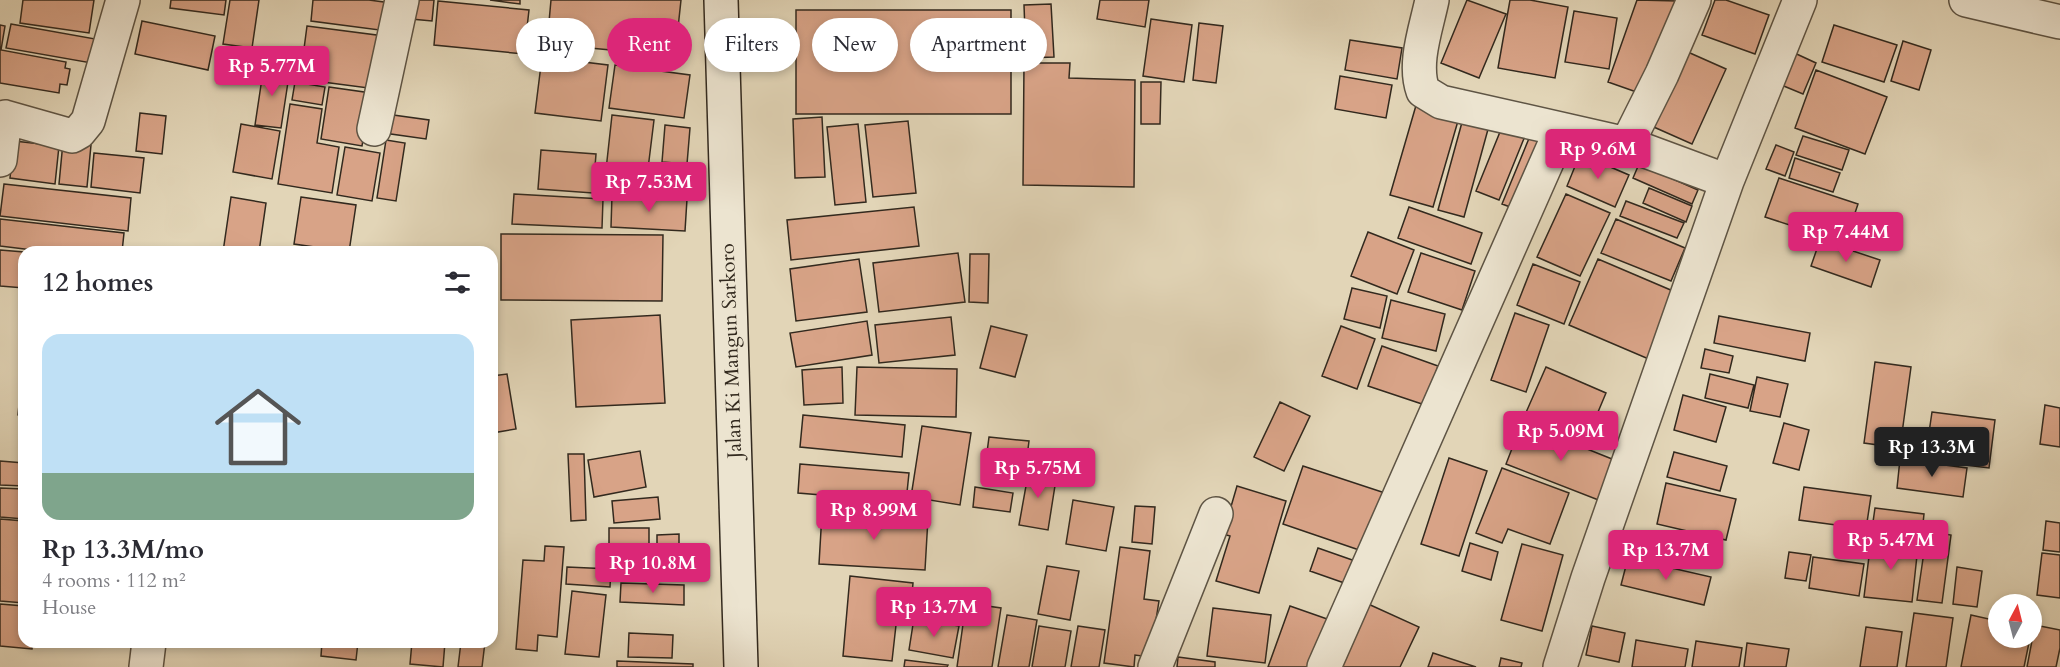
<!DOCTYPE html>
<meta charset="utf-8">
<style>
body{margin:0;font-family:Cardo,serif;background:#f7f7f7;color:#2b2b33;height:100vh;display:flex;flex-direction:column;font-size:22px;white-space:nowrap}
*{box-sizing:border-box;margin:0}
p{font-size:20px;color:#7c7c81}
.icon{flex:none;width:33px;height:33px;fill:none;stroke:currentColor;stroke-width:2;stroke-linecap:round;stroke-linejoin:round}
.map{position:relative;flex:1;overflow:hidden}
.drawer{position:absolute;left:18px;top:246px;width:480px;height:402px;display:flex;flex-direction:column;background:#fff;border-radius:18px;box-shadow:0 3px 9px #0003}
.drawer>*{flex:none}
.banner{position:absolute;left:516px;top:18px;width:570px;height:54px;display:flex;gap:12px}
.needle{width:39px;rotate:7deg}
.fabs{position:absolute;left:1988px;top:594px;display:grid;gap:12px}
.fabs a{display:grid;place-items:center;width:54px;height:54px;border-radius:50%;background:#fff;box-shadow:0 3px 9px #0003;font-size:30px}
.price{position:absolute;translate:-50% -51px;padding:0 14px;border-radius:6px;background:#db2777;color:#fff;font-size:20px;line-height:39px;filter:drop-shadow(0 2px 3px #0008)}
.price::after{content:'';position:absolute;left:50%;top:36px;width:18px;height:14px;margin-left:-9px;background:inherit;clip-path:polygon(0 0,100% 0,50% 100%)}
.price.current{background:#222;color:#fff}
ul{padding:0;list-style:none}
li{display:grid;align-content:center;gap:12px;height:318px;padding:0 24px}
li span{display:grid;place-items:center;height:186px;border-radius:18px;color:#555}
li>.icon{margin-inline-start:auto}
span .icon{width:108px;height:108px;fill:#fffc;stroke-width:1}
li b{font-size:26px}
h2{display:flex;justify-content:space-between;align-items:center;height:72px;padding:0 24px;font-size:26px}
.chip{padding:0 21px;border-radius:27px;background:#fff;box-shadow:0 3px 9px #0003;font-size:21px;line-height:54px}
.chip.current{background:#db2777;color:#fff}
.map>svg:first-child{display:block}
.building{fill:#d8a387;stroke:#32291e;stroke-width:1.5}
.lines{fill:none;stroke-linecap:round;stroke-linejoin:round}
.minor-casing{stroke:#5e5444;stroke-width:36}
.secondary-casing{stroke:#32291e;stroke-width:36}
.minor{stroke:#ece4d0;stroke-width:33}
.secondary{stroke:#ece4d0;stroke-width:33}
.labels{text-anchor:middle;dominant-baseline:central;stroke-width:5;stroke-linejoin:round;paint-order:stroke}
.street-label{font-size:20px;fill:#32291e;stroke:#ece4d0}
</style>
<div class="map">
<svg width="2060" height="667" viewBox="0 0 2060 667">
<rect width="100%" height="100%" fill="#e2d5b7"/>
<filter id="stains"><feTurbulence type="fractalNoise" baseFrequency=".00333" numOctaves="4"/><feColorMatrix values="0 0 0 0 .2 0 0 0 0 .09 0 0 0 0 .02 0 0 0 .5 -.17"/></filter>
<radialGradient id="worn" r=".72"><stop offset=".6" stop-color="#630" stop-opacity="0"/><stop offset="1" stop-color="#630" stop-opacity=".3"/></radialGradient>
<path class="building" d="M23 0H94L89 33 20 23Z
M171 0H226L224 15 170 8Z
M230 0H259L252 48 223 44Z
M313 0H369L391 3 387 31 311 21Z
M413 0H434L432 21 411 19Z
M490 0H520V4Z
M551 0H681L675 56 547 44Z
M1100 0H1149L1145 27 1097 19Z
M1467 0 1506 14 1479 78 1441 63Z
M1510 0H1530L1568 7 1555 78 1498 68Z
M1637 0 1678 1 1645 95 1608 82Z
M1715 0H1726L1769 15 1755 54 1702 35Z
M438 1 529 10 524 54 434 45Z
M1051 4 1054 57 1026 58 1024 5Z
M796 10H1011V114H796Z
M1574 11 1617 18 1609 69 1565 62Z
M1151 19 1192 25 1184 82 1143 76Z
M142 21 215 36 208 70 135 54Z
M1199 23 1223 26 1216 83 1193 80Z
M11 24 101 40 97 64 6 48Z
M0 25 5 26 1 50 66 62 65 68 70 69 67 85 60 84 59 93 0 83Z
M1834 25 1897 45 1884 82 1822 62Z
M307 26 384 36 376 89 300 79Z
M1350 40 1402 48 1397 79 1345 70Z
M1903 41 1931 50 1919 90 1891 81Z
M1681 49 1726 69 1692 144 1647 124Z
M1788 50 1816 63 1803 94 1774 82Z
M542 57 608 65 601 121 535 113Z
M1024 63H1070L1069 78 1135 80 1134 187 1023 185Z
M264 65 290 69 281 128 255 125Z
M615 65 690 75 684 118 609 108Z
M1816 70 1887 97 1865 154 1795 128Z
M1340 76 1392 85 1386 118 1335 109Z
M295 82 325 87 322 105 292 100Z
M1141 82H1161L1160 124H1141Z
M329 87 371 93 362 146 321 139Z
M1417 102 1460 114 1433 207 1390 195Z
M290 104 322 109 317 143 339 147 332 193 278 184Z
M140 113 166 116 162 154 136 151Z
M386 114 429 120 426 139 384 133Z
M612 115 654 120 645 193 604 188Z
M1464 115 1490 122 1464 217 1438 210Z
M822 117 825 177 795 178 793 119Z
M908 121 916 193 873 197 865 125Z
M241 124 280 131 272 179 233 172Z
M858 124 866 202 835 205 827 127Z
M665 125 690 128 687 164 662 162Z
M1502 127 1525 136 1499 200 1476 191Z
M1530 136 1552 145 1524 212 1502 204Z
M1803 136 1849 150 1842 170 1796 155Z
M386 140 405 143 396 201 377 198Z
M14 141 59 146 55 184 10 178Z
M63 142 91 145 87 187 59 184Z
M1776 145 1794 152 1785 176 1766 169Z
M345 147 380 153 372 201 337 195Z
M541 150 596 154 593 193 538 189Z
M94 153 144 158 140 193 91 187Z
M1580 154 1629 175 1615 207 1567 186Z
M1795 158 1840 173 1833 192 1789 178Z
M1639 164 1698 190 1692 204 1633 178Z
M1779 178 1858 204 1845 243 1765 217Z
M4 184 131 198 128 231 0 216Z
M1649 188 1692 206 1686 222 1643 203Z
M514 194 603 199 602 228 512 224Z
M1566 194 1610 213 1580 276 1537 257Z
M612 195 687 199 685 231 611 227Z
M231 197 266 203 259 252H223Z
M301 197 356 205 349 252 294 244Z
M1626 201 1684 223 1677 238 1620 216Z
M914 207 919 246 791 260 787 220Z
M1409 207 1482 233 1471 264 1398 238Z
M0 219 124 233 122 252H49L0 246Z
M1616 219 1685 248 1671 281 1601 253Z
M1368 232 1414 250 1397 294 1351 276Z
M501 234 663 235 662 301 501 300Z
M1820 240 1880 260 1871 287 1811 266Z
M0 250 24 252V288L0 286Z
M958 253 965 302 879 312 873 263Z
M1421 253 1475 271 1462 310 1408 292Z
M970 254H989L988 303 969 302Z
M859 259 867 312 796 321 790 269Z
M1598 259 1680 294 1651 360 1569 325Z
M1533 264 1580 282 1564 324 1517 305Z
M1352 288 1387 296 1380 328 1344 319Z
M1391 300 1445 314 1436 351 1382 338Z
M1515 313 1549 325 1526 392 1491 380Z
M660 315 665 403 576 407 571 320Z
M1719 316 1810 333 1805 361 1714 343Z
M951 317 955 355 879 363 875 325Z
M867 321 872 355 796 367 790 333Z
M991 326 1027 335 1015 377 980 368Z
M1341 326 1375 339 1357 389 1322 376Z
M1382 346 1438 366 1425 405 1368 386Z
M1705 349 1733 356 1729 373 1701 368Z
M1875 362 1911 367 1900 448 1864 443Z
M842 367 843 403 804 405 802 370Z
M857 367 957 369 956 417 855 415Z
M1546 367 1606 393 1585 443 1524 417Z
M22 374H24V416L18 415Z
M507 374 516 429 492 433V376Z
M1710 374 1754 385 1748 408 1705 398Z
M1757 377 1788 384 1780 417 1750 411Z
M1683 395 1726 407 1716 442 1674 430Z
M1280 402 1310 416 1284 471 1254 457Z
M2045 405 2060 408V447L2040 444Z
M1932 412 1995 420 1989 468 1925 460Z
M803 415 905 425 902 457 800 447Z
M1522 423 1617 461 1601 501 1506 464Z
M1784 423 1809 430 1799 470 1773 463Z
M922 426 971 433 960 505 911 497Z
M989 437 1029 441 1025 473 985 468Z
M640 451 646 487 594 497 588 460Z
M1674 452 1727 466 1720 491 1667 477Z
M568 454H584L586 520 571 521Z
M1449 458 1487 471 1459 556 1421 544Z
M1900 459 1967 468 1963 497 1897 488Z
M0 461 24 463V486L0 485Z
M800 464 909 473 906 502 798 493Z
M1303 466 1385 493 1365 552 1283 524Z
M1502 468 1569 493 1550 544 1508 529 1502 543 1476 533Z
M1029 469 1057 473 1048 530 1019 525Z
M1666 483 1736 499 1726 540 1657 524Z
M1237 486 1286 501 1259 593 1216 581 1230 536 1223 534Z
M975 487 1013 493 1010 512 973 507Z
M1804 487 1871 496 1866 529 1799 520Z
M0 488 24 489V519L0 517Z
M658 497 660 519 614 523 612 501Z
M1073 500 1114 507 1106 551 1066 544Z
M1135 506 1155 507 1152 544 1132 542Z
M1875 508 1924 514 1921 543 1871 536Z
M822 513 928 518 925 570 819 564Z
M0 519 24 521V603L0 601Z
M2046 521 2060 523V552L2043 550Z
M609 528H649V545H609Z
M1927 531 1951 535 1942 603 1917 600Z
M679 534V572H657V535Z
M1871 540 1918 546 1912 602 1864 597Z
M1470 543 1498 552 1491 580 1462 571Z
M1522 544 1563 555 1542 631 1501 620Z
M545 546 564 547 557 637 538 635 537 651 516 649 523 560 544 561Z
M1120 547 1150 551 1144 599 1159 601 1150 657 1135 655 1134 667 1104 663Z
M1318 548 1358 562 1350 585 1310 571Z
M1789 552 1811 555 1806 581 1785 578Z
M612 553 651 554V572H611Z
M2042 553 2060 555V598L2037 595Z
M1813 557 1864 564 1859 596 1809 588Z
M1628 558 1711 577 1704 605 1621 585Z
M1047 566 1079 571 1070 620 1038 614Z
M567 567 611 569 610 587 566 584Z
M1957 567 1982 571 1977 607 1953 604Z
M850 576 913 583 910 618 897 616 892 661 843 656Z
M621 583 684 585V605L620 602Z
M572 591 606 595 599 657 565 654Z
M966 603 1001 608 992 667H957Z
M1366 603 1419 627 1400 667H1337Z
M0 604 24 606V642H33L32 649 0 646Z
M1290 606 1330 620 1313 667H1268Z
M1213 608 1271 615 1265 663 1207 656Z
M1914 613 1953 618 1946 667H1906Z
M1007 615 1037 620 1029 667H998Z
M1971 615 1998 621V638H2030L2024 667H1961Z
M914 618 959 626 953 658 909 650Z
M2035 625 2060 630V648L2056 667H2027Z
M1039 626 1071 631 1065 667H1032Z
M1078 626 1105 630 1099 667H1071Z
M1592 626 1625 633 1619 662 1586 655Z
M1866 627 1902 632 1897 667H1860Z
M629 633 673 635 672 658 628 657Z
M1636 640 1688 649 1685 667H1632Z
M1696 641 1742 648 1739 667H1692Z
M188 642H220L219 646Z
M322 642H358L356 660 321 656Z
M412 642H445L443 667 410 664Z
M461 642H485L482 667H458Z
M1747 643 1789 649 1786 667H1744Z
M1433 653 1476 667H1428Z
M1178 657 1215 662V667H1177Z
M1501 658 1522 663 1521 667H1499Z
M905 660 948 665 947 667H904Z
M617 661 693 664V667H617Z"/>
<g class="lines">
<g class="minor-casing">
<path id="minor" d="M1432 0C1426 29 1413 63 1423 91L1441 102 1627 144 1727 181
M1966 0 2060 22
M374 129 402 0
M1627 144 1662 74 1694 0
M0 160 5 117 72 136 79 132 88 121 123 0
M146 667 149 642
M1155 667 1216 514
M1324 667 1561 130
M1560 667 1588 578 1727 181 1800 0"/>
</g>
<g class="secondary-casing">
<path id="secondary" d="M721 0 741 667"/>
</g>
<use href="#minor" class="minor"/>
<use href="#secondary" class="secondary"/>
</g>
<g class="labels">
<g class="street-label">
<text transform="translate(731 351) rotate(-92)">Jalan Ki Mangun Sarkoro</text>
</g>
</g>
<rect width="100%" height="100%" filter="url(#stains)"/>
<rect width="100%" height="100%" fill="url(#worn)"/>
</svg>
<div class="fabs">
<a><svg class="needle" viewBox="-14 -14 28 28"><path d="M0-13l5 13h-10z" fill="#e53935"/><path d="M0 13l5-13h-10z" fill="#7c7c81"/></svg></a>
</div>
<b class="price" style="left:272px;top:97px">Rp 5.77M</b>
<b class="price" style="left:1598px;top:180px">Rp 9.6M</b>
<b class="price" style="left:649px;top:213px">Rp 7.53M</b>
<b class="price" style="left:1846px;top:263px">Rp 7.44M</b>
<b class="price" style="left:1561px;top:462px">Rp 5.09M</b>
<b class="price current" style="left:1932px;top:478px">Rp 13.3M</b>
<b class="price" style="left:1038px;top:499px">Rp 5.75M</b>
<b class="price" style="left:874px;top:541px">Rp 8.99M</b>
<b class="price" style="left:1891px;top:571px">Rp 5.47M</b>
<b class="price" style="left:1666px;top:581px">Rp 13.7M</b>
<b class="price" style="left:653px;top:594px">Rp 10.8M</b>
<b class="price" style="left:934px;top:638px">Rp 13.7M</b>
<div class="banner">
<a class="chip">Buy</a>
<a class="chip current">Rent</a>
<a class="chip">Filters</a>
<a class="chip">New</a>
<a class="chip">Apartment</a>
</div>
<section class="drawer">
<h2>12 homes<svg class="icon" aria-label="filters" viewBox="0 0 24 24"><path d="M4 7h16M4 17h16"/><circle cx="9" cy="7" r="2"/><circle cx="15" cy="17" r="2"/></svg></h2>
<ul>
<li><span style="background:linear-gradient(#bfe0f5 75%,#7fa58c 0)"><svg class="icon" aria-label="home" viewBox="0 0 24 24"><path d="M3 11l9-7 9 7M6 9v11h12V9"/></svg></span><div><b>Rp 13.3M/mo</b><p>4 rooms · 112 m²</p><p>House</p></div></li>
</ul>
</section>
</div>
